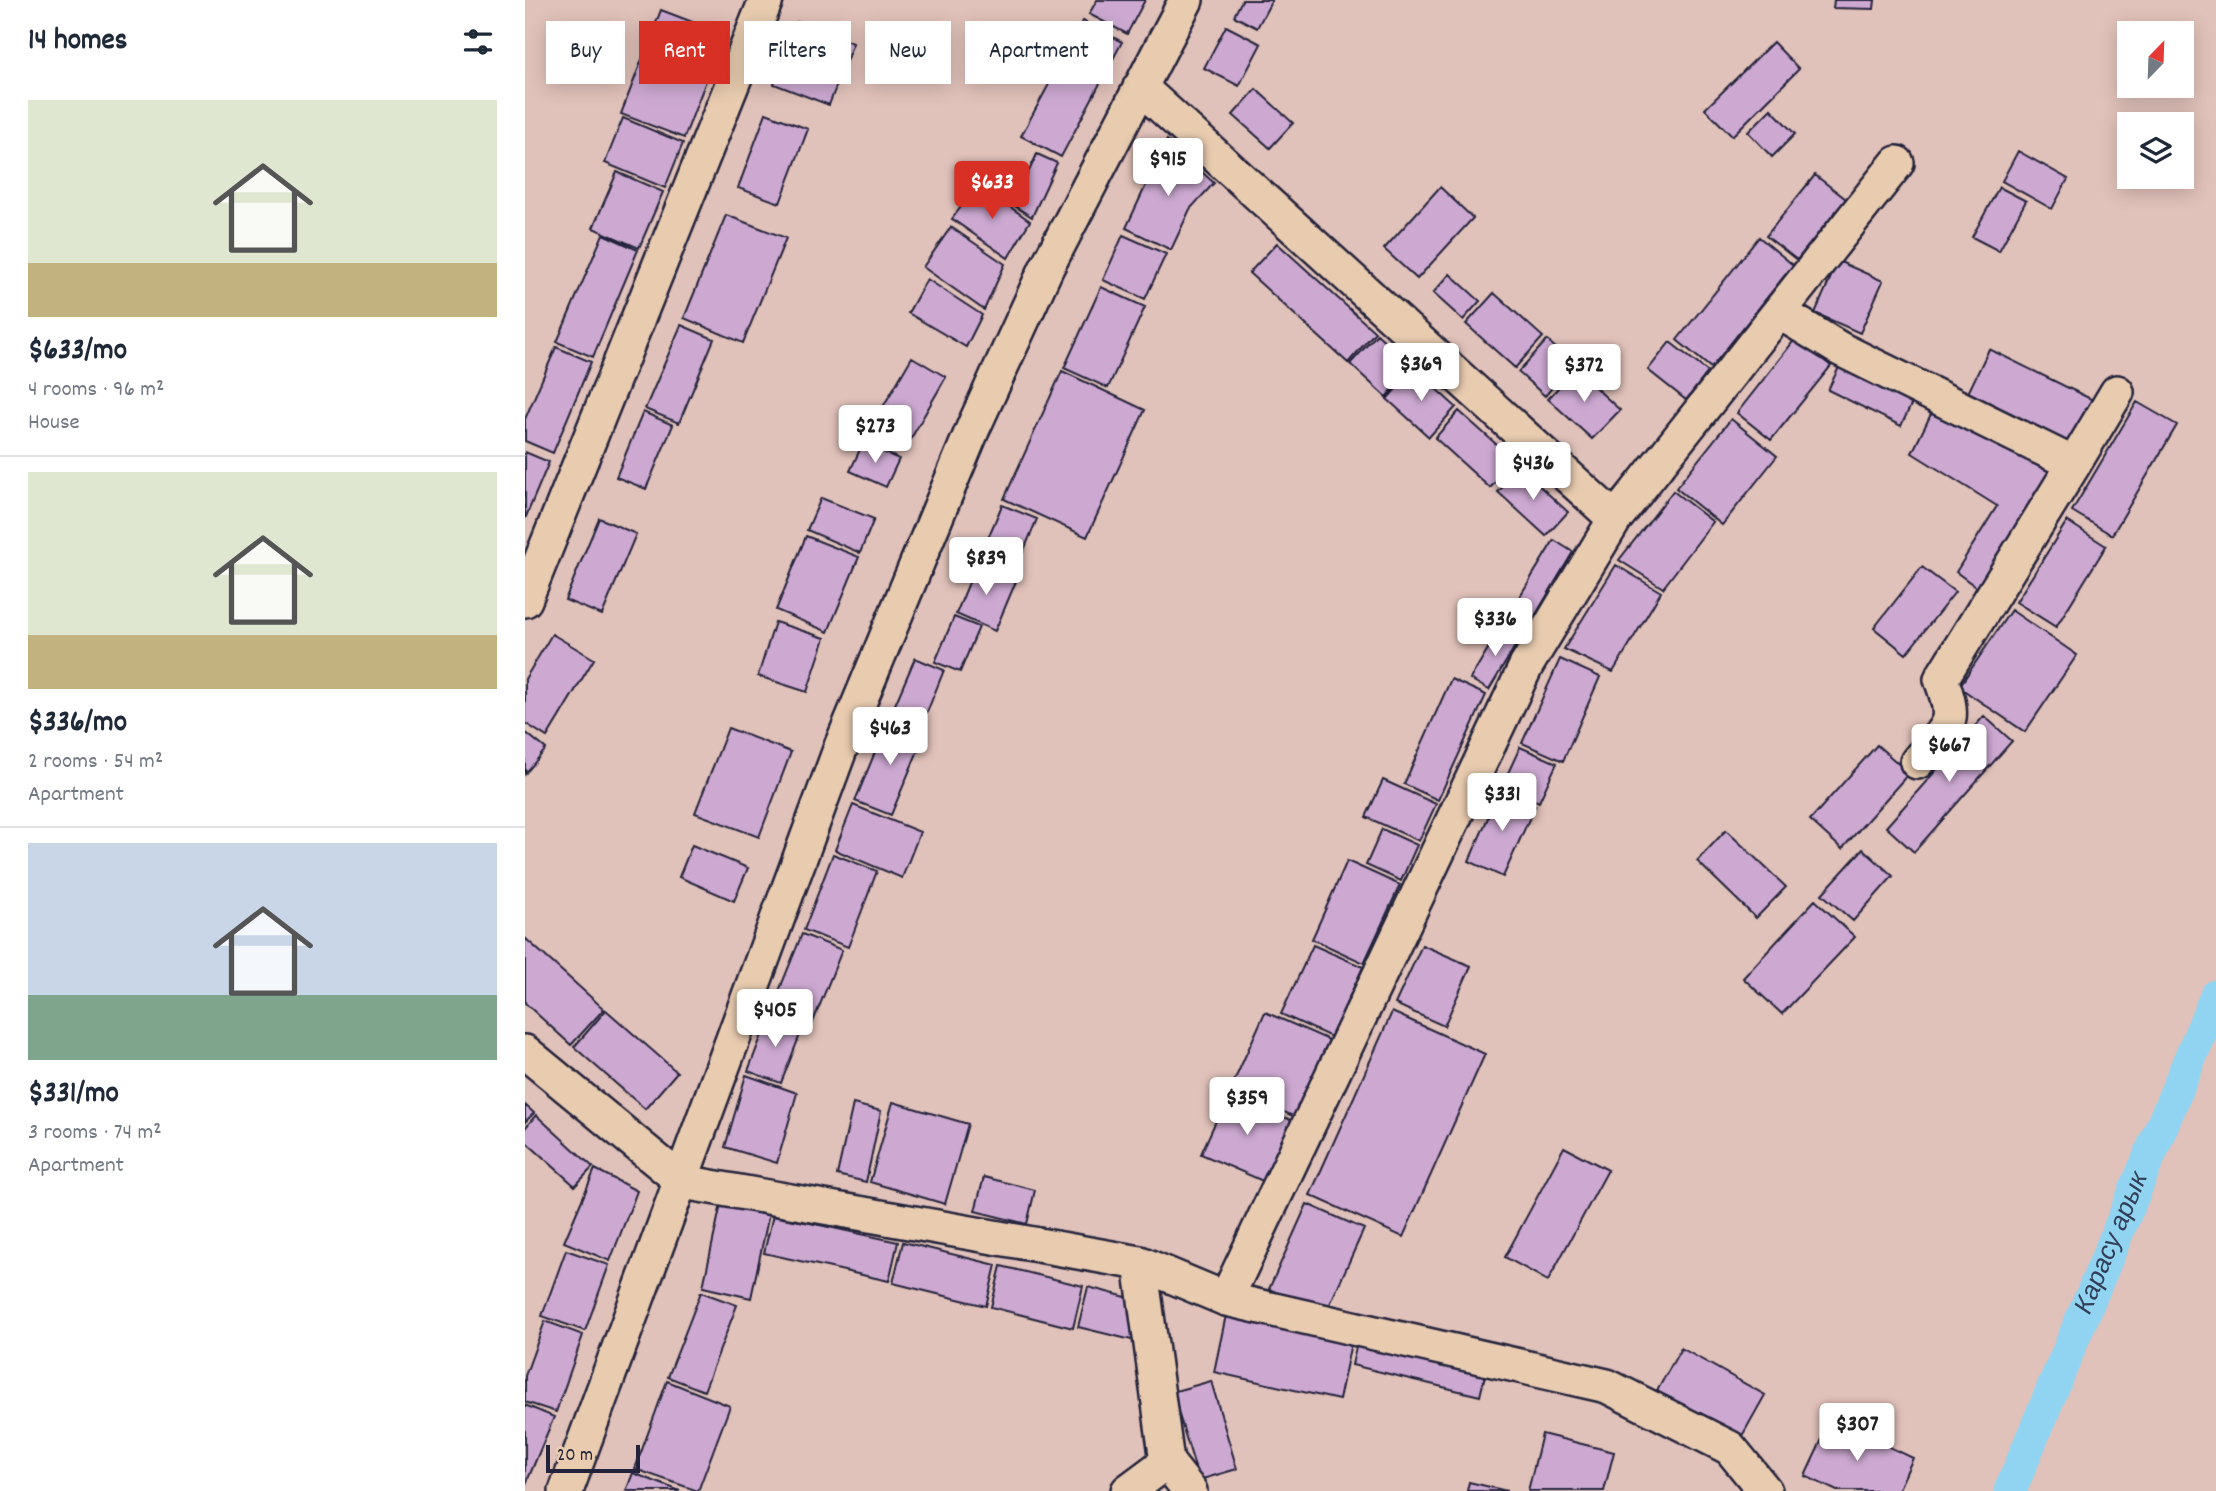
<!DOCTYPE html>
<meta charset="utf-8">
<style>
body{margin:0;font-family:Dekko,sans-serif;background:#f2f2f3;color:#1f2937;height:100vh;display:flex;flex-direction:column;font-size:26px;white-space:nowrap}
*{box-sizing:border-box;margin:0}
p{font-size:23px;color:#747a83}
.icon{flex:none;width:38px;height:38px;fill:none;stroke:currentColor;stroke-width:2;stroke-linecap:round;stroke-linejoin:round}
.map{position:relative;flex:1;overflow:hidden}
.panel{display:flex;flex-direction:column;background:#fff;width:525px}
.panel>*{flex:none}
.top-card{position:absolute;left:21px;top:21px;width:665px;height:63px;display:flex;gap:14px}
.needle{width:46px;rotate:23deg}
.fabs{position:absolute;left:1592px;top:21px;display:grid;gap:14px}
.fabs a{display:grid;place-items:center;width:77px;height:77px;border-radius:0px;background:#fff;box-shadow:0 4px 18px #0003;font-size:35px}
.scale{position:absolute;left:21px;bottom:18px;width:94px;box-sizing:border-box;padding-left:7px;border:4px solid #22223b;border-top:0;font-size:19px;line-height:24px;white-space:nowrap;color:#22223b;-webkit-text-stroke:5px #e9ccb0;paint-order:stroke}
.price{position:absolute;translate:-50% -60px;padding:0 16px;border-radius:7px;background:#fff;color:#222;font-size:23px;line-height:46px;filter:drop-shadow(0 2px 4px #0008)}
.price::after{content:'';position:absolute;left:50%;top:42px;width:21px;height:16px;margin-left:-10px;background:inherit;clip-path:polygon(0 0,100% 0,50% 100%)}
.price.selected{background:#d93025;color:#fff}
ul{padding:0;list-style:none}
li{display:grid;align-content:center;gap:14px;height:371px;padding:0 28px}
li+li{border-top:2px solid #e0e1e3}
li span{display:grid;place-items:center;height:217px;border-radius:0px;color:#555}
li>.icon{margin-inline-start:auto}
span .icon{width:126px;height:126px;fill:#fffc;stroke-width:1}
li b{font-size:30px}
h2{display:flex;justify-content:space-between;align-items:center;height:84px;padding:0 28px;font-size:30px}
.tag{padding:0 24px;border-radius:0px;background:#fff;box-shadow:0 4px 18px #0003;font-size:24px;line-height:63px}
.tag.selected{background:#d93025;color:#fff}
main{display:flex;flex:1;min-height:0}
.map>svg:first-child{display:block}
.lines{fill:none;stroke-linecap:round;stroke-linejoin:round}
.canal{stroke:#90d4f2;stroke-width:33}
.building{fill:#cda9d2;stroke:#22223b;stroke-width:2}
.street-casing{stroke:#22223b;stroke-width:38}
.street{stroke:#e9ccb0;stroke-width:33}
.labels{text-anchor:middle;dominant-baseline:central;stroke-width:5;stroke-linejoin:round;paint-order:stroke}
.water-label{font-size:26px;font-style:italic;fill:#323d56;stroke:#e9ccb0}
</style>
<main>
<section class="panel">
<h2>14 homes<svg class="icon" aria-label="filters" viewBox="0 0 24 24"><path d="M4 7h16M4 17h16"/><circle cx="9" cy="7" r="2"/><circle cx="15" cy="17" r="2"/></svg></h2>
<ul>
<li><span style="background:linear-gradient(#dfe7d0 75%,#c2b280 0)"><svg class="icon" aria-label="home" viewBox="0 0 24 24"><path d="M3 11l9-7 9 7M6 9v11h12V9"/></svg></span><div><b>$633/mo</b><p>4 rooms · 96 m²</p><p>House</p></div></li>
<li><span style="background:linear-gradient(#dfe7d0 75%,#c2b280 0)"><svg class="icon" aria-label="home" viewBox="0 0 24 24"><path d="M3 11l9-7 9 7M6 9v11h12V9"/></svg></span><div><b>$336/mo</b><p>2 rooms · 54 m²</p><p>Apartment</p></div></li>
<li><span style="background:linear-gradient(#c9d6e8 70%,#7fa58c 0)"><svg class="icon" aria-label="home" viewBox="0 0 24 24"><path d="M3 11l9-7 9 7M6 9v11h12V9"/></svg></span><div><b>$331/mo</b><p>3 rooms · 74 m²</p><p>Apartment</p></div></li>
</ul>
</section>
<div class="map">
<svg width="1691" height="1491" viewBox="0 0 1691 1491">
<rect width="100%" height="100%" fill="#e1c2ba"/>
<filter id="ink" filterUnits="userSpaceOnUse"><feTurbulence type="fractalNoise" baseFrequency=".0143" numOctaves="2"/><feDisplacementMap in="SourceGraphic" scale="14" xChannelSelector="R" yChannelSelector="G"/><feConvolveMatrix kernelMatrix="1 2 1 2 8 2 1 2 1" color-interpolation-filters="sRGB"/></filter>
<g filter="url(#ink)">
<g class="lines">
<path class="canal" id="s1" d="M1485 1491 1691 996"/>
</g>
<path class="building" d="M572 0H620L602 34 564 14Z
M717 0H747L732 28 709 16Z
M1309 0H1350L1349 9 1308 8Z
M136 10 199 34 159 138 96 114Z
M558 21 597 42 536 157 496 136Z
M272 22 328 43 304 105 249 84Z
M701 26 736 44 714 86 679 68Z
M1248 42 1274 69 1207 136 1180 109Z
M731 89 768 123 745 148 708 115Z
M1246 109 1270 134 1247 157 1223 132Z
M241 113 283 129 255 203 213 188Z
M98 118 158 143 140 188 80 163Z
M642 140 689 183 665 209 646 250 601 228Z
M1493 151 1543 179 1527 209 1477 181Z
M512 154 532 163 507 217 488 205Z
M92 172 138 192 114 248 68 228Z
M1290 175 1321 199 1272 260 1241 236Z
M453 184 505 221 483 258 427 219Z
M915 187 948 218 892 279 859 249Z
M1474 187 1501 201 1474 251 1447 237Z
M201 215 261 238 218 343 159 318Z
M426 227 480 264 459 310 398 267Z
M78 234 113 250 68 357 32 342Z
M598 235 641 254 620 299 578 280Z
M1234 237 1268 265 1186 368 1152 340Z
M752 243 850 332 823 363 724 273Z
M1313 261 1358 281 1335 333 1290 313Z
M925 274 955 301 938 320 908 293Z
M402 279 457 315 441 347 383 313Z
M576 287 620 307 583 388 539 368Z
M969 293 1018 337 990 368 941 324Z
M156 325 189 339 154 423 120 409Z
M852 334 888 367 861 397 825 364Z
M1271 338 1306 366 1246 440 1212 413Z
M1022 340 1048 364 1020 396 993 372Z
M1145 342 1183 372 1161 400 1123 370Z
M31 347 66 362 28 453 0 441V419Z
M1464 349 1572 402 1550 446 1443 393Z
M387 357 421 377 380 449 345 429Z
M1314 367 1387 403 1376 426 1303 390Z
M889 369 931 407 904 437 862 399Z
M1050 369 1095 410 1067 439 1023 399Z
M537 371 620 410 562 537 479 499Z
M1612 402 1652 425 1587 535 1547 511Z
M934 411 990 461 965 488 910 438Z
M118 412 148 425 121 489 91 477Z
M1407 412 1536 473 1458 592 1431 572 1472 506 1387 453Z
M1206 419 1252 456 1197 525 1151 488Z
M338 443 374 459 361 487 325 471Z
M0 452 24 462 0 519Z
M995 468 1043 512 1021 536 973 492Z
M1148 491 1188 522 1138 588 1094 560Z
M296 498 349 519 335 553 282 530Z
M477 505 512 519 489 574 454 559Z
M74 518 111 534 77 615 40 600Z
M1542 521 1581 546 1531 627 1491 602Z
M281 536 334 557 303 632 251 610Z
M1029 540 1048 552 1001 631 981 619Z
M452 563 492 579 470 631 431 614Z
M1091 565 1136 592 1088 672 1039 649Z
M1397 567 1430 592 1381 654 1349 628Z
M1486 610 1552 655 1500 732 1434 687Z
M429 617 454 627 435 672 410 662Z
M250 622 300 638 282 692 233 676Z
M976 627 995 638 964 690 945 679Z
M27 634 69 659 22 737 0 723V679Z
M390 658 419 670 396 727 366 714Z
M1035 659 1075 677 1038 761 997 743Z
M926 679 961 695 913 800 879 784Z
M1459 716 1487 741 1389 852 1361 827Z
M364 718 400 734 366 815 330 801Z
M203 728 266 752 234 837 170 813Z
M0 732 21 749 0 774Z
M1352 745 1384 773 1317 849 1285 820Z
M995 747 1032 763 1014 802 977 786Z
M858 780 911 804 894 841 841 817Z
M975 790 1010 806 978 877 944 861Z
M328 805 395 832 377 878 310 850Z
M857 829 892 845 876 881 841 865Z
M1201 830 1261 887 1231 918 1172 861Z
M167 845 223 868 209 901 154 877Z
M1338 849 1368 876 1328 921 1297 894Z
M308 854 352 871 323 947 279 930Z
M822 861 875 885 839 963 787 939Z
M1290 900 1330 937 1257 1014 1218 978Z
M277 934 317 950 286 1027 246 1011Z
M0 938 79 1009 46 1045 0 1003Z
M788 945 838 967 806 1037 756 1014Z
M897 945 946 966 919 1026 870 1004Z
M81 1010 152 1072 120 1109 49 1047Z
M740 1012 804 1040 770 1117 706 1088Z
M867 1012 960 1054 878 1237 785 1195Z
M245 1014 278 1027 256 1083 223 1071Z
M221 1075 272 1093 252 1163 200 1147Z
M704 1092 768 1121 740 1182 676 1154Z
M368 1102 443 1124 420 1204 345 1182Z
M328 1104 356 1111 341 1182 312 1175Z
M0 1105 9 1113 0 1122Z
M11 1115 68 1167 50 1186 0 1141V1128Z
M1039 1147 1083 1170 1023 1281 980 1257Z
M70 1169 112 1191 85 1261 39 1242Z
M459 1177 510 1190 502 1224 450 1211Z
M196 1204 244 1214 226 1298 178 1287Z
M782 1204 839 1229 800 1315 744 1289Z
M248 1215 373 1242 364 1281 239 1253Z
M378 1242 471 1265 461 1306 368 1283Z
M41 1250 84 1265 60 1331 17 1316Z
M476 1266 558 1286 548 1328 466 1307Z
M563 1287 620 1302 611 1341 553 1327Z
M176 1292 212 1305 179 1391 143 1377Z
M701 1315 826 1343 814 1400 689 1372Z
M20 1321 58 1335 31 1412 0 1402V1376Z
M832 1343 960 1375 955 1396 827 1365Z
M1156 1348 1240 1395 1212 1445 1128 1398Z
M142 1381 205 1406 173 1491 110 1469Z
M686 1381 712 1469 674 1480 647 1392Z
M0 1405 29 1417 0 1486Z
M1306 1420 1388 1458 1373 1491H1312L1280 1476Z
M1017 1434 1089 1452 1079 1491H1003Z
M108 1473 155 1491H101Z
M944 1482 982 1491H942Z"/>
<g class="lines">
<g class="street-casing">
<path id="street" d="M615 87 1090 519
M1254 312 1315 349 1549 464 1592 392
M0 600 241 0
M1392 762C1422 725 1434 727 1416 679L1549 464
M0 1052 158 1182 615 1263 701 1299 1082 1386 1205 1448 1240 1491
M701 1299 1001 666 1090 519 1372 163
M642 1462 665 1491
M41 1491 317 744 449 426 521 269 661 0
M603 1491 642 1462 615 1263"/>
</g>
<use href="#street" class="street"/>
</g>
</g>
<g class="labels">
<g class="water-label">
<text stroke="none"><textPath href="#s1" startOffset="268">Карасу арык</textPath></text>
</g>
</g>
</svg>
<div class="fabs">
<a><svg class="needle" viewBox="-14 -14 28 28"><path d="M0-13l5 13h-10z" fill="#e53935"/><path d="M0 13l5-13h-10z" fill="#747a83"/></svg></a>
<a><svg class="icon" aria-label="layers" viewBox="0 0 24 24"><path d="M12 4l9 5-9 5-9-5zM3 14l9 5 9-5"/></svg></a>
</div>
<div class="scale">20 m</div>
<b class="price" style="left:643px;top:198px">$915</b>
<b class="price selected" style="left:467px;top:221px">$633</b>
<b class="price" style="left:896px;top:403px">$369</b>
<b class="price" style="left:1059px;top:404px">$372</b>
<b class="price" style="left:350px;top:465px">$273</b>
<b class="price" style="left:1008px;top:502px">$436</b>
<b class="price" style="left:461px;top:597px">$839</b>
<b class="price" style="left:970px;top:658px">$336</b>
<b class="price" style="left:365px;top:767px">$463</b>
<b class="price" style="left:1424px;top:784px">$667</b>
<b class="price" style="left:977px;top:833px">$331</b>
<b class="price" style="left:250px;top:1049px">$405</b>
<b class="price" style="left:722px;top:1137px">$359</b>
<b class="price" style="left:1332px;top:1463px">$307</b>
<div class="top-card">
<a class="tag">Buy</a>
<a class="tag selected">Rent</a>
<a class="tag">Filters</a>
<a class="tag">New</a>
<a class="tag">Apartment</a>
</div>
</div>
</main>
